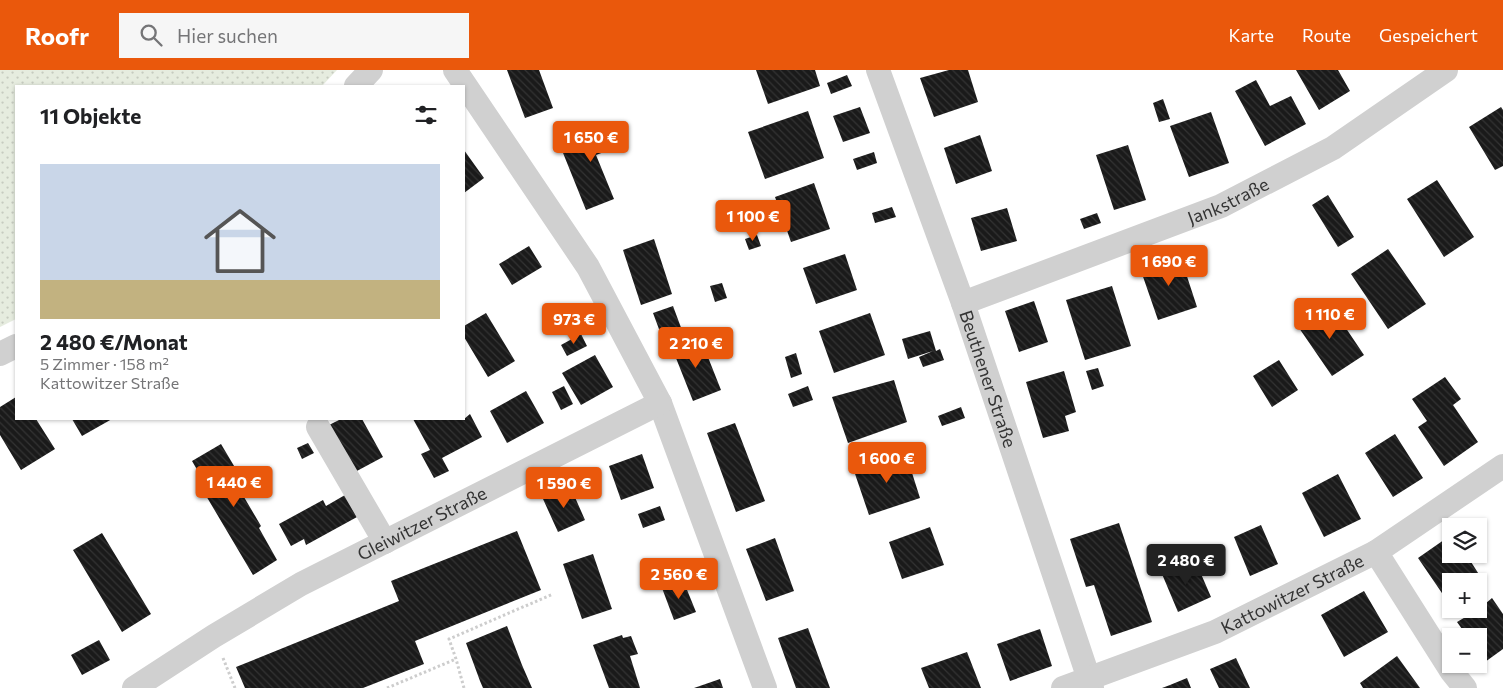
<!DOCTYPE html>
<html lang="de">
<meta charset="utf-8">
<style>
body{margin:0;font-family:Commissioner,sans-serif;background:#f6f6f6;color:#202124;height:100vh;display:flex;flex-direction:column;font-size:19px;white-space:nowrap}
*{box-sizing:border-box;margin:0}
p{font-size:16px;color:#757577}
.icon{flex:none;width:28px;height:28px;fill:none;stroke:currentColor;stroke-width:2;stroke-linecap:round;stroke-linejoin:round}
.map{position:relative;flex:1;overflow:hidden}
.details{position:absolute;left:15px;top:15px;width:450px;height:335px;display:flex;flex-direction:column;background:#fff;border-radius:0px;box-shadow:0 1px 4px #0004}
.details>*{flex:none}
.controls{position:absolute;left:1442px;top:448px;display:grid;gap:10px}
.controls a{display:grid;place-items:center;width:45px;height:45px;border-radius:0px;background:#fff;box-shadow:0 1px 4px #0004;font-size:25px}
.price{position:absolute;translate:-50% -42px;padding:0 11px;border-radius:5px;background:#ea580c;color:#fff;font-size:16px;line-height:32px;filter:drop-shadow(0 1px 2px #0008)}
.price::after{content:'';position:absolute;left:50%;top:30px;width:15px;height:11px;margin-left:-8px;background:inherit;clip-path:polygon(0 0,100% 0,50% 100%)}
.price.selected{background:#222;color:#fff}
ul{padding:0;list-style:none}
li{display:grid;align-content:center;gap:10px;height:265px;padding:0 25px}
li+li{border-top:1px solid #e0e0e0}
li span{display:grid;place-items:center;height:155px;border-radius:0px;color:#555}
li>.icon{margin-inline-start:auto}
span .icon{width:90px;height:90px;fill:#fffc;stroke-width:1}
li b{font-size:21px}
h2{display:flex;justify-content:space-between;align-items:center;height:60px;padding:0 25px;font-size:21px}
header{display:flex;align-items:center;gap:30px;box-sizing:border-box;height:70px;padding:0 25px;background:#ea580c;color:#fff}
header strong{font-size:24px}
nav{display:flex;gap:28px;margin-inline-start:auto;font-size:18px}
.search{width:350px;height:45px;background:#f6f6f6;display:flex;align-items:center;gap:12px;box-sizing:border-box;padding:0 18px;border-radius:0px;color:#757577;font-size:19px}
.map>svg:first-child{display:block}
.grass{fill:url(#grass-dots)}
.building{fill:url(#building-back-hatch)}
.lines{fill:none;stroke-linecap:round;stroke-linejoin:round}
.path{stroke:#cdcdcd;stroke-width:3;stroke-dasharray:2.5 2.5;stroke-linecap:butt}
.minor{stroke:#d0d0d0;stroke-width:24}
.labels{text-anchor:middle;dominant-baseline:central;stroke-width:5;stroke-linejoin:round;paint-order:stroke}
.street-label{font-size:18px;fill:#333;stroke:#fff}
</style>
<header>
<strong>Roofr</strong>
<div class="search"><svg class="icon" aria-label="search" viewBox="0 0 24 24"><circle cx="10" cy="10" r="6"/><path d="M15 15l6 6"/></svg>Hier suchen</div>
<nav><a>Karte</a><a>Route</a><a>Gespeichert</a></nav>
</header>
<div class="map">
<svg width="1503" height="618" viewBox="0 0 1503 618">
<defs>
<pattern id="grass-dots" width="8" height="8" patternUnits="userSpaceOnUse" patternTransform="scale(1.25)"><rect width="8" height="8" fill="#e6ecdf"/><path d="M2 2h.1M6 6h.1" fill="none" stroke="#c6cbc0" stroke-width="1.8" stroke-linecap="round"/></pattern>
<pattern id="building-back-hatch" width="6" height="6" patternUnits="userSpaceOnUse" patternTransform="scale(1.25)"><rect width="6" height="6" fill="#1a1a1a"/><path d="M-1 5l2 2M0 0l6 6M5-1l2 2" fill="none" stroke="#333"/></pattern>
</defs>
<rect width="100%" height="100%" fill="#fff"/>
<path class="grass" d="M0 0H337L322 16H16V249L0 257Z"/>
<path class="building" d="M507 0H539L553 38 525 48Z
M756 0H815L820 16 768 34Z
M949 0H968L978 32 934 47 920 8Z
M1296 0H1338L1350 21 1319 40Z
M847 5 852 16 831 24 827 13Z
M1256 10 1270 36 1291 26 1306 54 1265 76 1235 21Z
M1163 29 1170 49 1159 52 1153 33Z
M860 37 870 63 843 72 833 46Z
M1501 37 1503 40V96L1495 100 1469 57Z
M808 41 824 88 765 109 748 62Z
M1211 42 1229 93 1189 107 1170 56Z
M614 51 623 75 596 85 614 129 586 140 559 73Z
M980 65 992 101 956 114 944 78Z
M1128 75 1146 130 1114 140 1096 85Z
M464 80 484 108 464 123Z
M874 82 877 93 857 100 853 89Z
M1437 110 1474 167 1444 187 1407 129Z
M814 113 830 159 791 172 775 127Z
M1328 125 1354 167 1338 177 1312 135Z
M892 137 896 147 875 153 872 143Z
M1007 138 1017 171 981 181 971 148Z
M1097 143 1101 153 1084 159 1080 149Z
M757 165 761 176 749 180 745 169Z
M654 169 672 224 641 235 623 180Z
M529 176 542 197 512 215 499 194Z
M1388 179 1426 234 1388 259 1351 204Z
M845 184 857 220 816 234 803 198Z
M1180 185 1197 237 1158 250 1140 198Z
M722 213 727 228 715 232 710 216Z
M1112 216 1131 276 1085 290 1066 230Z
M1034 231 1048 272 1019 282 1005 241Z
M1329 233 1364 285 1332 306 1297 255Z
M673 236 686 271 666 278 653 243Z
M486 243 515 291 488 307 464 267V256Z
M870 243 885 285 834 303 819 261Z
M930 261 936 281 940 279 944 290 923 297 919 287 933 281 908 289 902 269Z
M581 264 587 276 567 286 561 275Z
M700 267 721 320 693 331 672 278Z
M796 283 802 304 791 308 785 287Z
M595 285 613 317 581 335 562 303Z
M1279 290 1298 320 1272 337 1253 306Z
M1098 298 1104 316 1092 320 1086 301Z
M1064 301 1076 342 1065 346 1069 361 1043 368 1026 312Z
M1445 307 1461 329 1453 335 1478 372 1444 396 1418 357 1427 351 1412 329Z
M894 310 907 352 848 373 832 327Z
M564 316 573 334 561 340 552 322Z
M808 316 813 330 793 337 788 324Z
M526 321 544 353 507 373 490 341Z
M16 327V349H36L55 379 21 400 0 365V337Z
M961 337 965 348 942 356 938 346Z
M470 344 482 367 442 388 449 401 434 408 421 384 430 380 413 349H464Z
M72 349H112L82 366Z
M341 349H362L383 387 355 402 329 355Z
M735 353 765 431 736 442 707 363Z
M1395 364 1423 408 1393 427 1365 383Z
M308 373 314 383 302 389 297 378Z
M221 374 240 406 234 410 261 456 259 458 277 490 253 505 205 424 210 422 192 391Z
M642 384 654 418 621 430 609 396Z
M906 384 920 428 869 445 854 401Z
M1338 404 1361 449 1324 467 1302 423Z
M570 416 585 450 558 462 543 429Z
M345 425 357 447 306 475 304 469 291 476 279 454 323 430 326 436Z
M660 436 665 450 643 458 638 444Z
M1119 453 1152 552 1111 566 1094 515 1086 517 1070 469Z
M1261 455 1278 494 1250 506 1234 467Z
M930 457 944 495 902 509 889 472Z
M517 461 541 520 415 571 424 594 363 618H245L236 597 399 531 391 511Z
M102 463 151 544 122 562 73 480Z
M1451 465V484H1466L1480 506 1472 511H1451V525L1446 529 1418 488Z
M775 468 794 521 766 531 746 479Z
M593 484 612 539 582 549 563 494Z
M1195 490 1211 527 1178 542 1162 504Z
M683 510 696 542 674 550 662 518Z
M1364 521 1388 562 1344 587 1321 545Z
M1492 528 1503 544V579L1485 592 1479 583V566H1467L1457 552 1479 539Z
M507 556 522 595 532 618H483L480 611 466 573Z
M808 558 830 618H796L778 568Z
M1040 559 1052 596 1010 611 997 574Z
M622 565 623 568 631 566 638 584 630 586 640 618H609L593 575Z
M99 570 110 590 82 605 71 585Z
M967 582 981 618H929L921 598Z
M1397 586 1420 618H1363L1360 613Z
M1236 588 1250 618H1219L1210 599Z
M1187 608 1191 618H1162L1170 615Z
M720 609 723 618H694Z"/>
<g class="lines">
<path class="path" d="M223 588 235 618
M387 618 456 589
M464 618 456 589 449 569 553 524"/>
<g class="minor">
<path d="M455 0 588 197 660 333 765 618"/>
<path id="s1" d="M878 0 963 233 1092 618"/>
<path d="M356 16 371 0"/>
<path id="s2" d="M963 233 1221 136 1333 78 1446 0"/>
<path d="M0 284 16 276"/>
<path d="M318 357 385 472"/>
<path d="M1376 482 1452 602 1465 618"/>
<path id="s3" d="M134 618 214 566 301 514 660 333"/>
<path id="s4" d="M1063 618 1215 562 1376 482 1503 396"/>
</g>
</g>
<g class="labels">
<g class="street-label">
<text stroke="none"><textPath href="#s2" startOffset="284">Jankstraße</textPath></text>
<text stroke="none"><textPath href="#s1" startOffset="328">Beuthener Straße</textPath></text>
<text stroke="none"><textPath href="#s3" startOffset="332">Gleiwitzer Straße</textPath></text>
<text stroke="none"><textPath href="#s4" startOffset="248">Kattowitzer Straße</textPath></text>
</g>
</g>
</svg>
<div class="controls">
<a><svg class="icon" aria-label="layers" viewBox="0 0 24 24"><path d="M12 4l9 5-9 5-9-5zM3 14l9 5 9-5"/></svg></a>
<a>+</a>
<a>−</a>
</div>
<b class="price" style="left:591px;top:93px">1 650 €</b>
<b class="price" style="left:753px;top:172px">1 100 €</b>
<b class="price" style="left:1169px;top:217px">1 690 €</b>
<b class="price" style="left:1330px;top:270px">1 110 €</b>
<b class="price" style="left:574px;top:275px">973 €</b>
<b class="price" style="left:696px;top:299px">2 210 €</b>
<b class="price" style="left:887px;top:414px">1 600 €</b>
<b class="price" style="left:234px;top:438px">1 440 €</b>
<b class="price" style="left:564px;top:439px">1 590 €</b>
<b class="price selected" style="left:1186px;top:516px">2 480 €</b>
<b class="price" style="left:679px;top:530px">2 560 €</b>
<section class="details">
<h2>11 Objekte<svg class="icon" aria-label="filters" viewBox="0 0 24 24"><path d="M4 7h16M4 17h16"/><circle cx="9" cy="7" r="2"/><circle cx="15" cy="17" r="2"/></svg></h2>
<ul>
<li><span style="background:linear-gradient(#c9d6e8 75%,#c2b280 0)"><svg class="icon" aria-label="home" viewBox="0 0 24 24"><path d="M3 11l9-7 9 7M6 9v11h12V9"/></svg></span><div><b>2 480 €/Monat</b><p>5 Zimmer · 158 m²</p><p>Kattowitzer Straße</p></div></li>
</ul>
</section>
</div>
